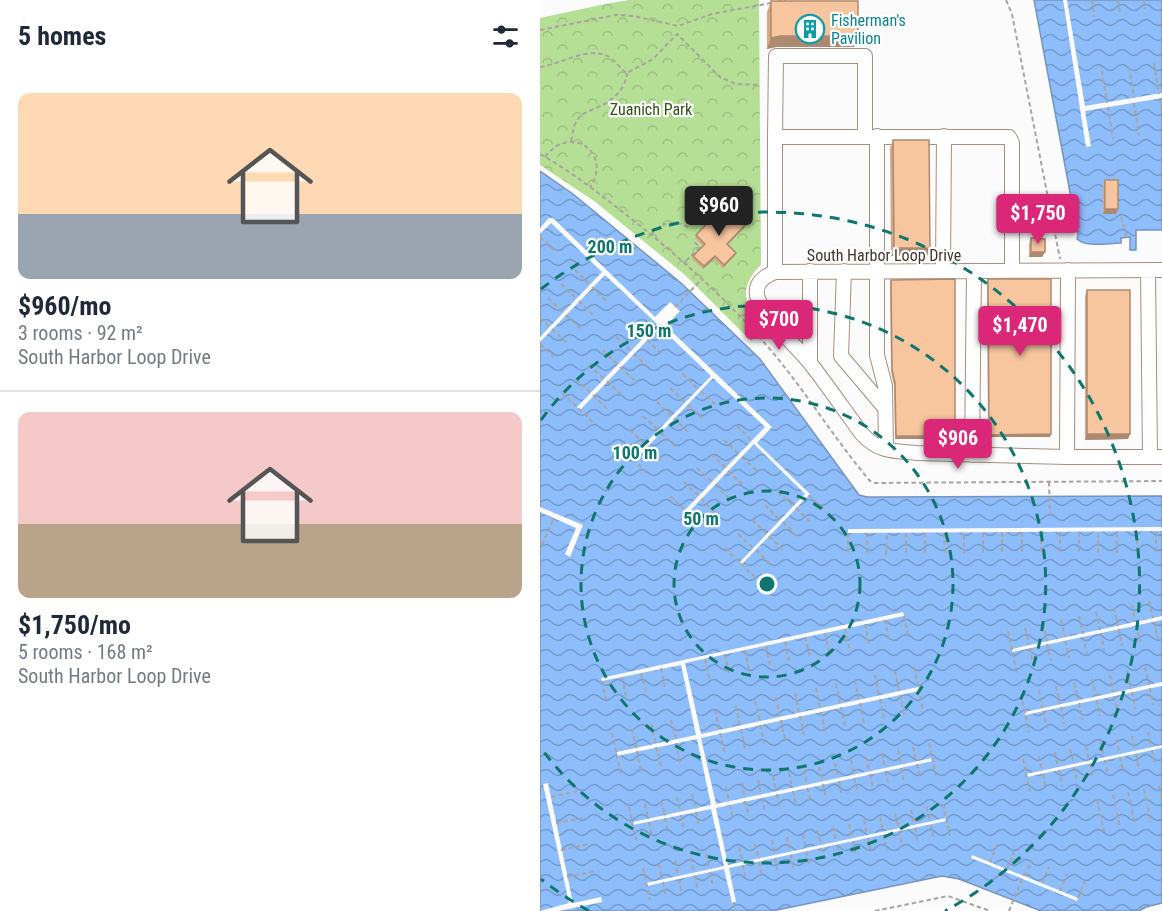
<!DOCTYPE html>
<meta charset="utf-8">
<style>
body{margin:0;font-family:"Roboto Condensed",sans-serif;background:#f2f2f3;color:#1f2937;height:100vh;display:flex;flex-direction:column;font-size:22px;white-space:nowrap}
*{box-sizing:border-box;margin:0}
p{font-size:20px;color:#747a83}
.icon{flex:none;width:33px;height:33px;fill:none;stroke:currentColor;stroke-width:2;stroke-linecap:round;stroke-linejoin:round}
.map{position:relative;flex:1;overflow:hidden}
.details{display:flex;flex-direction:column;background:#fff;width:540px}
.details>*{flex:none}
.price{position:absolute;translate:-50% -51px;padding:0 14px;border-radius:6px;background:#db2777;color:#fff;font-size:20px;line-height:39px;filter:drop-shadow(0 2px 3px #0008)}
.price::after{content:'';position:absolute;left:50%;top:36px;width:18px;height:14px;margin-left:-9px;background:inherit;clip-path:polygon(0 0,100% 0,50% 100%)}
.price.on{background:#222;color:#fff}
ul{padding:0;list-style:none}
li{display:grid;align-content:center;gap:12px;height:318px;padding:0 18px}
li+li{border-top:2px solid #e0e1e3}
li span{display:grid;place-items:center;height:186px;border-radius:12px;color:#555}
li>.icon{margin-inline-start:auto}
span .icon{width:108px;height:108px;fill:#fffc;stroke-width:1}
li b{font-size:26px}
h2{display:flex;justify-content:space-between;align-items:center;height:72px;padding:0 18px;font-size:26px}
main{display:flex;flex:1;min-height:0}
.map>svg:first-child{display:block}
.forest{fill:url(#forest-crowns)}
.water{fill:url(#water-waves);stroke:#7794be;stroke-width:1.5}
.pier{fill:#fbfbfb}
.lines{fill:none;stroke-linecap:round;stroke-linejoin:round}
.minor-casing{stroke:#a68f7e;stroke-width:16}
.path{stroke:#a9a4a1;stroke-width:2;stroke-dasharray:4.5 3;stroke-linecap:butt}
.minor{stroke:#fff;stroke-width:14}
.wall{fill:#d4a988}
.shaded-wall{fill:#ad8a6f}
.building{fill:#f7c59e;stroke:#ad8a6f;stroke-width:1.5}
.ring{fill:none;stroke:#0f766e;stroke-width:3;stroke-dasharray:10 8}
.labels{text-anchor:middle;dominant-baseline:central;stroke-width:4.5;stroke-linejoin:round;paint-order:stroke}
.culture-label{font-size:16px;fill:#0d838f;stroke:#fff;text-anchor:start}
.park-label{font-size:16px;fill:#335114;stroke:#fff}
.street-label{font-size:16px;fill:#40362f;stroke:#fff}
.centre{fill:#0f766e;stroke:#fff;stroke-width:3}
.ring-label{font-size:18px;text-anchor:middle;font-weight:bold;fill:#0f766e;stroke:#fff;stroke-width:4.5;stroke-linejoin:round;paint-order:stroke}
</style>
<main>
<section class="details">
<h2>5 homes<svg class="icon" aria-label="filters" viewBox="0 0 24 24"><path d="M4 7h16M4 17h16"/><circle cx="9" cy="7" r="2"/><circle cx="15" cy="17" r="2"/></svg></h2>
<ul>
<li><span style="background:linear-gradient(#ffd9b3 65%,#9aa5b1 0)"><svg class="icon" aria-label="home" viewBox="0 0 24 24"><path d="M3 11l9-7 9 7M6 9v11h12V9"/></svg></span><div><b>$960/mo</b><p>3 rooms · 92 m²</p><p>South Harbor Loop Drive</p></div></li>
<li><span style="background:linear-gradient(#f6c9c9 60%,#b9a48a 0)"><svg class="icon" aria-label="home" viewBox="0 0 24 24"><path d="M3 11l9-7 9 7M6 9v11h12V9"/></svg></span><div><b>$1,750/mo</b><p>5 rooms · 168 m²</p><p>South Harbor Loop Drive</p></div></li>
</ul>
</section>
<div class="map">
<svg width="622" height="911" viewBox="0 0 622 911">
<defs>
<pattern id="forest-crowns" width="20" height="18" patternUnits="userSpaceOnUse" patternTransform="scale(1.5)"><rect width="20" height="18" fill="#b6df96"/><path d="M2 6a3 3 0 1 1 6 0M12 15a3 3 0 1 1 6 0" fill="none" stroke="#9ec082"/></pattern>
<pattern id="water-waves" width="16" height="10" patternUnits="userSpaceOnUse" patternTransform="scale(1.5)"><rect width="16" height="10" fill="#8ebdfb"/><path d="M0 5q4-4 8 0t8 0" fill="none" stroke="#759acc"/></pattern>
</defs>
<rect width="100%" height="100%" fill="#fbfbfb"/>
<path class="forest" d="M89 0H219L221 265C204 281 198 303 221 316V332L211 341 145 275 54 201 0 165V18L65 4Z"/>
<path class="water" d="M494 0H622V230H596V250H590V237L581 238V243C568 243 547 248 537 239L538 235Z
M0 171 33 194 141 283 220 359 319 495 327 497 622 496V903L606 907 599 911H501L419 879 402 876 232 911H0Z"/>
<path class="pier" d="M523 0H527L545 106 622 93V98L545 111 551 146 546 147Z
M9 218H13L115 317 130 302 140 311 126 326 232 427 217 443 270 494 202 564 200 562 265 494 214 444 148 513 145 510 225 427 173 378 94 461 91 458 171 376 120 327 40 410 37 407 117 324 65 275 0 342V337L62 272 11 223 0 234V228Z
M0 507 43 525 30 557 25 554 36 528 0 512Z
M622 527V531L308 533V529Z
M363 612 364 616 145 663 161 734 378 687 379 691 161 738 176 804 392 758 393 761 176 808 188 865 406 818V821L189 868 196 902H194L192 903 184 869 107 886 106 883 184 866 171 809 93 825V822L171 805 157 739 77 756V752L156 735 141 665 62 681 61 678Z
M622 616V620L472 652V649Z
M622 682V686L485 715V712Z
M622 745V748L580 757 487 777 486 774Z
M8 783 33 903 61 897 62 902 19 911H0L29 903 3 784Z
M432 855 538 898 537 901 431 858Z"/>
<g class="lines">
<g class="minor-casing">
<path id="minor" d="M337 136V355L345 386 346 449
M235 137 236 56H325V137
M608 270 610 457
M622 270 235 272C225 276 215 282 217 295 219 312 258 348 270 363 288 386 305 411 322 434 338 452 354 451 377 453L527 457H622
M270 271V363
M304 271 301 356 345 408
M403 271 404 136
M235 272V137H469L472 143V271
M432 455 434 271
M527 457 528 270"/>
</g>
<path class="path" d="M466 0 472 14 520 259
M552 0 554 17
M578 0 580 13
M604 0 605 9
M237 2 246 0
M0 30 76 15 94 16 138 26 172 14 231 3
M614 63 619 94
M0 67C21 64 44 48 65 55 74 58 79 68 87 73L113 59 137 34 180 77 196 84 220 85
M589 67 594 98
M562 71 567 103
M620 98 622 113
M594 103 599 135
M568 107 573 139
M31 141C33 134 33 125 38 119 42 113 48 112 54 109 70 102 85 92 87 73
M0 154C32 172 61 195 89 217 141 258 191 303 234 354 268 395 296 441 330 481L335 483 622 481
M5 157C31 122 73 154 50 187
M581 217 587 238
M111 235C121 222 136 219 149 228
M0 237 14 250
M146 261 160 247 152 240
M35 270 50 285
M21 284 37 299
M52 287 67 302
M8 298 23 313
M39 301 54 316
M135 307 162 279
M26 315 41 329
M0 318 10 327
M89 323 105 338
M12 329 27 343
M76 337 91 351
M107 340 122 354
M0 344 14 357
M63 350 78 365
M94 354 109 368
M49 365 64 379
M80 367 96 382
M143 374 158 389
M36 379 51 393
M67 381 82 396
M130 388 145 402
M161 391 176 405
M22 393 55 424
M53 395 68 410
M117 402 132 416
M148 405 163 419
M103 416 118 430
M134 418 149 433
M197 426 212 441
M90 430 105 444
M121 433 136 447
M184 440 199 454
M76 444 109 475
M107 447 122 461
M171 454 186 468
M202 457 217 471
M157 468 172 482
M188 471 203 485
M144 482 159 496
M509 482 510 515
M175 485 190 499
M238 492 254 506
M269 495 284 509
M130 496 163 527
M161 499 176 513
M225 505 240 520
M256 508 271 523
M212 520 227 534
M243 522 258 537
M462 532V554
M482 532V553
M501 532V553
M520 532V553
M539 532V553
M597 532V553
M616 532V552
M308 533V555
M327 533V555
M366 533V554
M385 533V554
M404 533 405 554
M443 533V554
M198 534 213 548
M229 536 244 551
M2 545 14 518
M185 548 217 579
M216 550 231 565
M558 553V532
M577 553V532
M424 554V533
M346 555 347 533
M609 601 613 618
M592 605 595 622
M574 608 578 626
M556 612 560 630
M364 616 368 636
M539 616 543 634
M345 620 349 640
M521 620 525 637
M614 622 618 639
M325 624 329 644
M503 624 507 641
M596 625 600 642
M485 628 489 645
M305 629 309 648
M579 629 582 646
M468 631 476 669
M285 633 289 652
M561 633 564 650
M265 637 270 657
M543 637 547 654
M525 641 529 658
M245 642 249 661
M507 644 511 661
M226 646 230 665
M490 648 493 665
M205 650 209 670
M185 654 189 674
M165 659 169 678
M374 667 383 710
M605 667 609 685
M121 668 125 688
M355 671 359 691
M587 671 591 689
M101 673 106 692
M335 675 339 696
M570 675 573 692
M82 677 86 696
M552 679 556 696
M315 680 319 700
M62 681 66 700
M534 683 538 700
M296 684 300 704
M516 686 520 704
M276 688 280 708
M610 688 613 705
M499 690 502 708
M592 692 595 709
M255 693 259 713
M481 694 489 732
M360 695 364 714
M574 696 578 713
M236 697 240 717
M340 699 344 719
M557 700 560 716
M215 701 220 721
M320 703 324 723
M539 703 542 720
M196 706 200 726
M301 707 305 727
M521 707 524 724
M175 710 180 730
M503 711 507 728
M281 712 285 731
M260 716 264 736
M131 720 136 739
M241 720 245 740
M111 724 116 744
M220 725 225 744
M92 729 96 748
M201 729 205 748
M608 732 611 747
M72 733 81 775
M180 733 185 753
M592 736 595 750
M576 739 580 754
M561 742 564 757
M136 743 140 762
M389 743 396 776
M546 746 549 761
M116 747 121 766
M373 747 376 761
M530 749 534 764
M358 750 361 764
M612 750 615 765
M97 751 101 771
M515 752 518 767
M342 753 345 768
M596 754 599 769
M499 756 502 771
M326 757 329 771
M580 757 583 772
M483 759 490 792
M311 760 314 775
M565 760 568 775
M295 763 298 778
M377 764 380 779
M550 764 553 779
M279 767 283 781
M534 767 537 782
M361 768 364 783
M264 770 267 785
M519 770 522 786
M345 771 349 786
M249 773 252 788
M330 774 333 789
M503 774 506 789
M233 776 236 791
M314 778 318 793
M218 780 221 795
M299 781 302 796
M202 783 205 798
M283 784 286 799
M619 786 622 800
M186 787 189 802
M267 788 271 802
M604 789 607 804
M253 791 256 806
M588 792 592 807
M152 794 156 809
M237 794 240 809
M573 795 576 810
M11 797 38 791
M137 797 140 812
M222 798 225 812
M557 799 564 832
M121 801 125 816
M205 801 209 816
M105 804 108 819
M403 804 410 836
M190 805 193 819
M89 807 96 840
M387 807 390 822
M608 807 611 822
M371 810 374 825
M592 810 595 825
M156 812 159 826
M577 813 580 828
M355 814 359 828
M141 815 144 830
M340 817 343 832
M125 818 128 833
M324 820 327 835
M109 822 112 837
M16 823 44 818
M309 824 312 838
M391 825 394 840
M293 827 296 842
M375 828 378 843
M277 830 281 845
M359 831 362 846
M263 834 266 848
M343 835 347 850
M247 837 250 852
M328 838 331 853
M232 840 235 855
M313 841 316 856
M215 844 219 859
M297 845 300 860
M199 847 203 862
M281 848 284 863
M21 850 49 844
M266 852 270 866
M166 854 169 869
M251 855 254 870
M151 858 154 873
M235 858 238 873
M135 861 138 876
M219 862 222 876
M450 862 457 845
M119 864 122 879
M203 865 206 880
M103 868 110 900
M467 869 474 852
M170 872 173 887
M155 876 158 890
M485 876 492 860
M27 877 55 871
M139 879 142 893
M123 882 126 897
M502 883 509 867
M520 891 527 874
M538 898 545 881
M194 902 195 911
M335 911 408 896 450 911
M469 911 482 879"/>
<use href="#minor" class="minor"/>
</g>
<path class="wall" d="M231 1 314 47H236L227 49V12Z
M353 140 390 248 387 256H351L350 148Z
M565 180 576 214H563V186Z
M205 225 204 228 187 245 195 255 183 268 174 259 163 269 152 259 153 256 163 246 155 238 156 235Z
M491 238 505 252 502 257H489V244Z
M448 279 511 434 510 437H448L447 282Z
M351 280 415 436 414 439H355L354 386 351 372 350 283Z
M547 290 590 434 588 439 545 440V296Z"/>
<path class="shaded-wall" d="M240 36H318L314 47H236L227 49 231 38Z
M565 209H578L576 214H563Z
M205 225 204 228 186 246 187 244Z
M354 248H390L387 256H351Z
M491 252H505L502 257H489Z
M196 253 195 255 183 268 184 265Z
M175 256 174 259 163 269 164 266Z
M511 434 510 437H448L449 435Z
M547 434H590L588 439 545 440Z
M356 436H415L414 439H355Z"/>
<path class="building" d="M231 1H318V36H240L231 38Z
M353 140H389L390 248H354Z
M565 180H578V209H565Z
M185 205 205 225 187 244 196 253 184 265 175 256 164 266 153 256 165 244 156 235Z
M491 238 505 239V252H491Z
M415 279V436H356L355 383 352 369 351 280Z
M448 279H511V434L449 435Z
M547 290H590V434H547Z"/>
<g class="ring">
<circle cx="227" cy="584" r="93"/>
<circle cx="227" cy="584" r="186"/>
<path d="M1 420A279 279 0 1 1 1 748"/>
<path d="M49 911A372 372 0 0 1 1 879M1 289A372 372 0 1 1 405 911"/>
</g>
<defs>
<g id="building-ring" transform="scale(1.5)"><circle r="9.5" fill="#fff" stroke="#0f9aa8" stroke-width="1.5"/><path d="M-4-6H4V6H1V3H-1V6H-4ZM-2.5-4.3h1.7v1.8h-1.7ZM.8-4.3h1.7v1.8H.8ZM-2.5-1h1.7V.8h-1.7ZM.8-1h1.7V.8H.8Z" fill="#0f9aa8"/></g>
</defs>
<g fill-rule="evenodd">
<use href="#building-ring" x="270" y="29"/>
</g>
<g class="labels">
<g class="culture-label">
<text x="291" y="20">Fisherman's<tspan x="291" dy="18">Pavilion</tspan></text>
</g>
<g class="park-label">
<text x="111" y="109">Zuanich Park</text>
</g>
<g class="street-label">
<text x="344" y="255">South Harbor Loop Drive</text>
</g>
</g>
<circle cx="227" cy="584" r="9" class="centre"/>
<g class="ring-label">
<text x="70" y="253">200 m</text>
<text x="109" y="337">150 m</text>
<text x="95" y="459">100 m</text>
<text x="161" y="525">50 m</text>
</g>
</svg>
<b class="price on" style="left:179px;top:237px">$960</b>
<b class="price" style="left:498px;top:245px">$1,750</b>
<b class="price" style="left:239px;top:351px">$700</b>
<b class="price" style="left:480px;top:357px">$1,470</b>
<b class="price" style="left:418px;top:470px">$906</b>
</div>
</main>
